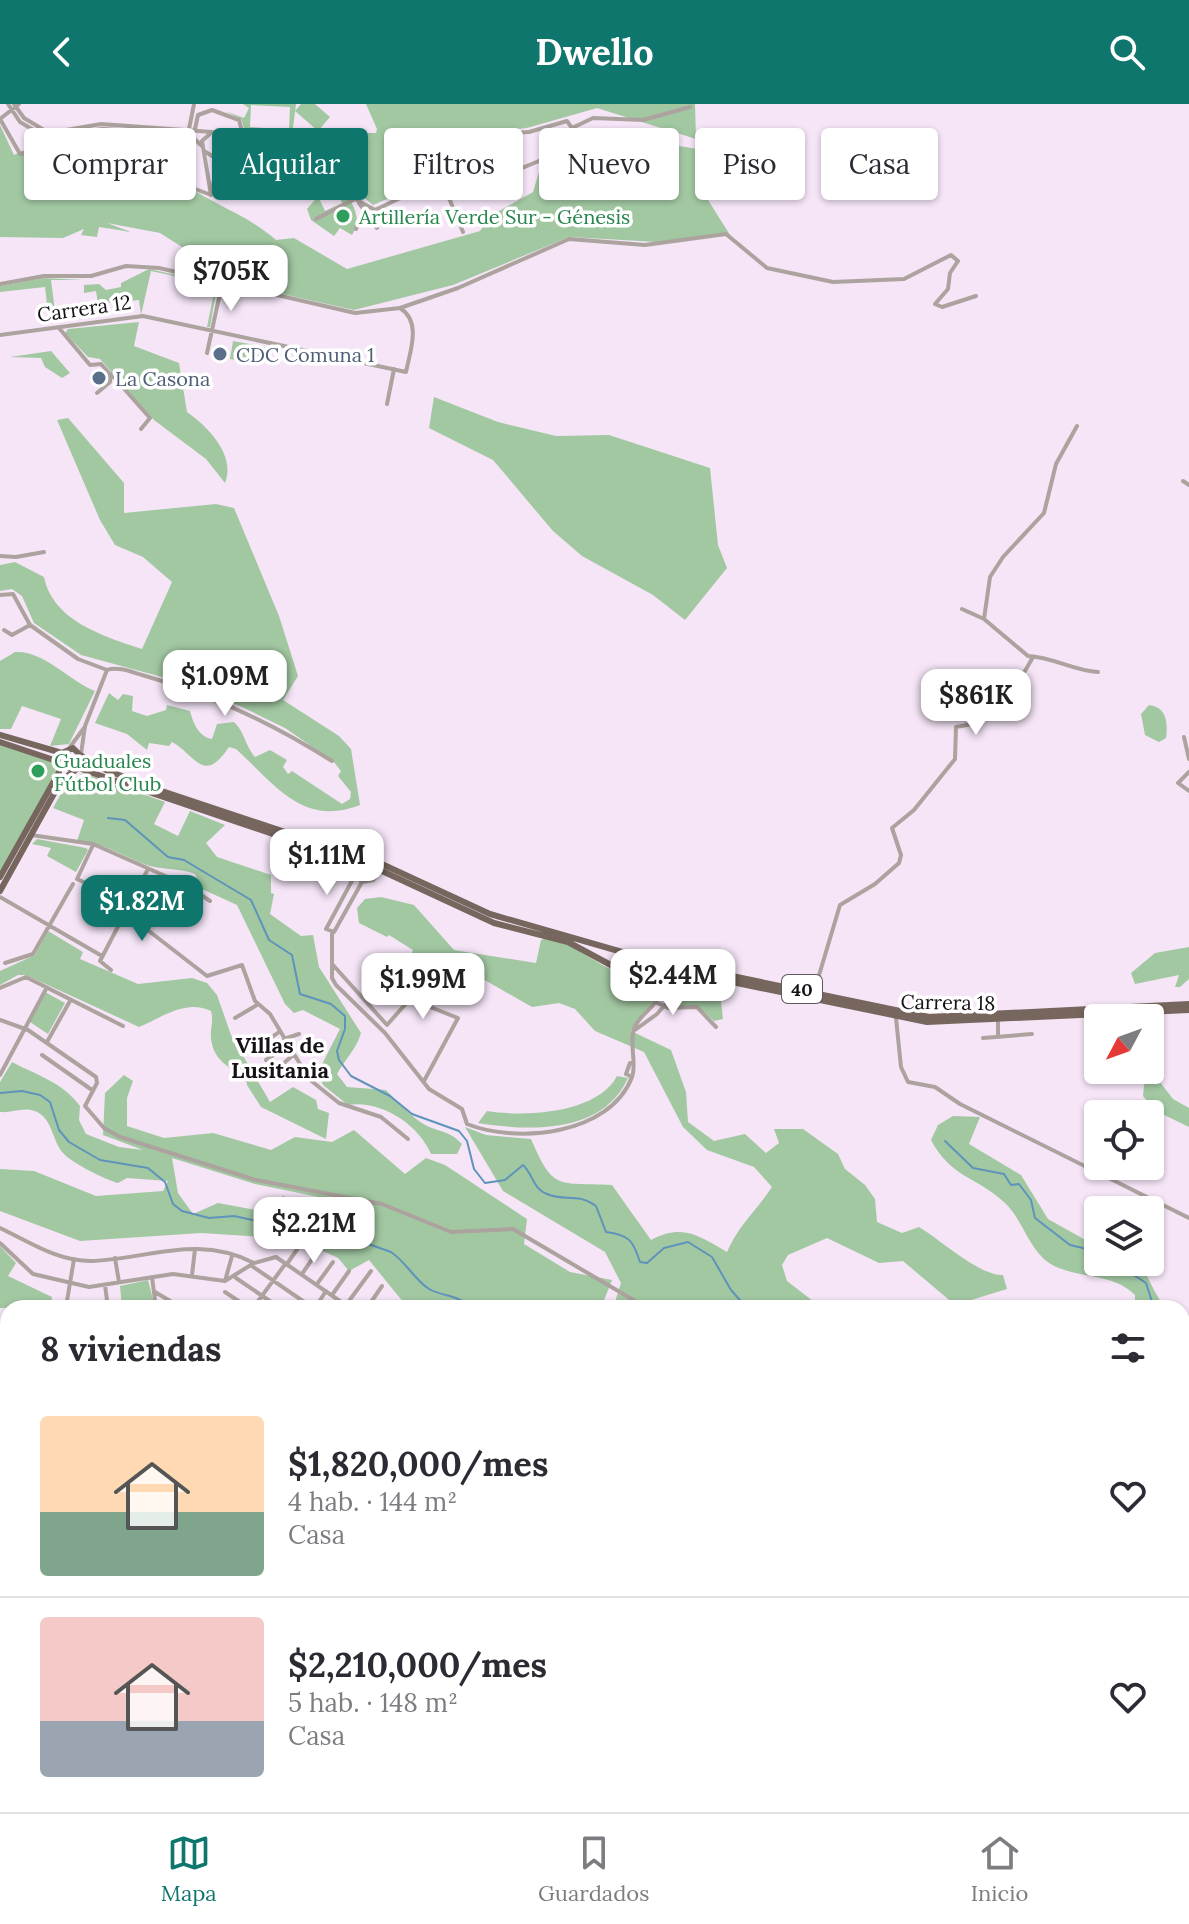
<!DOCTYPE html>
<html lang="es">
<meta charset="utf-8">
<style>
body{margin:0;font-family:Lora,serif;background:#f2f2f3;color:#2b2b33;height:100vh;display:flex;flex-direction:column;font-size:30px;white-space:nowrap}
*{box-sizing:border-box;margin:0}
p{font-size:26px;color:#7c7c81}
.icon{flex:none;width:44px;height:44px;fill:none;stroke:currentColor;stroke-width:2;stroke-linecap:round;stroke-linejoin:round}
.map{position:relative;flex:1;overflow:hidden}
.drawer{position:absolute;left:0px;top:1196px;width:1190px;height:512px;display:flex;flex-direction:column;background:#fff;border-radius:24px 24px 0 0;box-shadow:0 2px 6px #0004}
.drawer>*{flex:none}
.top-card{position:absolute;left:24px;top:24px;width:1142px;height:72px;display:flex;gap:16px}
.needle{width:52px;rotate:229deg}
.buttons{position:absolute;left:1084px;top:900px;display:grid;gap:16px}
.buttons a{display:grid;place-items:center;width:80px;height:80px;border-radius:8px;background:#fff;box-shadow:0 2px 6px #0004;font-size:40px}
.price{position:absolute;translate:-50% -68px;padding:0 18px;border-radius:16px;background:#fff;color:#222;font-size:26px;line-height:52px;filter:drop-shadow(0 2px 4px #0008)}
.price::after{content:'';position:absolute;left:50%;top:48px;width:24px;height:18px;margin-left:-12px;background:inherit;clip-path:polygon(0 0,100% 0,50% 100%)}
.price.active{background:#0f766e;color:#fff}
ul{padding:0;list-style:none}
li{display:flex;align-items:center;gap:24px;height:200px;padding:0 40px}
li+li{border-top:2px solid #e1e1e2}
li span{display:grid;place-items:center;flex:none;width:224px;height:160px;border-radius:8px;color:#555}
li>.icon{margin-inline-start:auto}
span .icon{width:96px;height:96px;fill:#fffc;stroke-width:1}
li b{font-size:34px}
h2{display:flex;justify-content:space-between;align-items:center;height:96px;padding:0 40px;font-size:34px}
.pill{padding:0 28px;border-radius:8px;background:#fff;box-shadow:0 2px 6px #0004;font-size:28px;line-height:72px}
.pill.active{background:#0f766e;color:#fff}
header{display:flex;justify-content:space-between;align-items:center;height:104px;padding:0 40px;background:#0f766e;color:#fff;font-size:36px;font-weight:700}
.tabs{display:flex;justify-content:space-around;align-items:center;height:112px;border-top:2px solid #e1e1e2;background:#fff;font-size:22px;color:#7c7c81}
.tabs a{display:grid;justify-items:center;gap:4px}
.tabs .active{color:#0f766e}
.map>svg:first-child{display:block}
.green{fill:#a2c8a2;fill-rule:evenodd}
.lines{fill:none;stroke-linecap:round;stroke-linejoin:round}
.stream{stroke:#5e93bb;stroke-width:2}
.minor{stroke:#aca29e;stroke-width:4}
.major{stroke:#76665e;stroke-width:6}
.leisure-dot{fill:#2e9e5b;stroke:#fff;stroke-width:3}
.service-dot{fill:#5c6f8a;stroke:#fff;stroke-width:3}
.labels{text-anchor:middle;dominant-baseline:central;stroke-width:7;stroke-linejoin:round;paint-order:stroke}
.shield{fill:#fff;stroke:#5c585d;stroke-width:2}
.shield-label{font-size:18px;font-weight:bold;fill:#161117}
.leisure-label{font-size:20px;fill:#27864d;stroke:#fff;text-anchor:start}
.street-label{font-size:20px;fill:#161117;stroke:#fff}
.service-label{font-size:20px;fill:#4e5e75;stroke:#fff;text-anchor:start}
.neighbourhood-label{font-size:22px;font-weight:bold;fill:#161117;stroke:#fff}
</style>
<header><svg class="icon" aria-label="back" viewBox="0 0 24 24"><path d="M15 5l-7 7 7 7"/></svg>Dwello<svg class="icon" aria-label="search" viewBox="0 0 24 24"><circle cx="10" cy="10" r="6"/><path d="M15 15l6 6"/></svg></header>
<div class="map">
<svg width="1189" height="1708" viewBox="0 0 1189 1708">
<rect width="100%" height="100%" fill="#f5e5f7"/>
<path class="green" d="M243 0H296L292 32 245 27 241 15 225 7 244 14 249 4ZM251 1 290 3 289 26 250 23Z
M301 0H315L330 13 318 27 295 7Z
M366 0H695L696 35 597 4 527 24 493 27 473 52 448 69 373 101 353 85 368 66 367 51 360 43 367 37 368 29H376L377 25Z
M0 21 14 51 44 37 67 39 69 47 68 37 88 32 95 53 89 59 91 51 75 47 73 55 68 56 64 48 47 55 64 84C77 74 94 65 101 52L117 56 152 79H156V72L176 74C207 99 246 109 276 136L294 134 347 165 480 127 490 112 533 88 542 58 551 50 572 47 600 30 705 46 698 80 730 131 657 138 569 133 453 181 354 206 193 170V150L160 129 107 119 131 128 99 123 97 133 81 131 84 125 63 134 0 133Z
M243 34 286 37 304 50 296 46H268L271 50 267 54 262 50 258 54 249 46 246 35 243 45 239 42 230 52 227 49 226 62 221 67 217 65C222 53 231 40 243 34Z
M333 78C348 91 365 110 352 131L340 124 334 132 311 116 307 105 318 92 325 107 342 99Z
M149 165 212 179 217 182 210 223H207L214 189 211 180 151 167 141 211 139 196 98 200 96 187 84 189V181L99 180 106 186 121 183V179Z
M43 174 84 176H51L55 207 48 209 45 183 0 188V182Z
M139 218 134 242 179 259 187 308C208 323 236 351 225 379L206 355 154 316 100 255 88 253 65 229 68 225Z
M233 237 265 243 261 261 230 255Z
M51 247 70 269 62 274 45 263 41 254 10 253Z
M434 293 498 318 556 332 609 331 710 364 718 441 727 464 685 516 653 491 582 452 553 427 493 356 429 324Z
M68 314 124 379V409L216 400 234 404 279 512 298 572 283 596 339 632 351 645 360 701C302 724 273 678 236 645L229 643C203 682 195 650 172 638L169 642 149 639 147 646 127 630 95 619 109 589 118 596 123 590 133 592 132 607 147 612 166 606 167 601 190 607C193 619 199 633 212 635L217 620 234 618C245 628 245 642 255 653L270 646 287 656 283 663 288 670 292 667 342 700 350 695 351 688 338 672 341 667 333 657 285 624 244 604 195 582 81 551 34 519 22 492 12 485 0 487V461L15 458 44 473C53 517 103 532 142 545L172 478 143 453 115 441 100 416 57 316Z
M15 548C43 546 70 577 95 587L69 640 50 642 61 615 22 602 11 625H0V557Z
M1149 601C1167 603 1168 619 1166 634L1159 638 1145 631 1141 610Z
M0 640 52 657 56 667 0 773Z
M84 669 165 698 154 720 178 732 190 707 225 721 206 739 217 753 271 771V789L274 790 270 810 301 832 313 831 319 863 361 929C356 946 345 955 337 970L347 983 386 986C399 999 411 1013 427 1022 440 1028 450 1027 462 1040L457 1050H431C418 1020 381 996 348 1001L323 981 318 968 340 925 303 906 294 909 285 900 237 801 202 785 195 770C179 764 166 766 150 762 125 754 104 738 77 737L84 716 53 704 68 677Z
M37 735 86 744 88 746 76 768 47 752 51 744 32 740Z
M381 793 414 801 454 846 536 859 541 836 546 834 567 840 606 863 654 882 658 891C653 905 638 912 631 927L671 946 686 988 688 1018 714 1037 745 1030 766 1049 779 1039 774 1025H803L838 1050 845 1065 865 1081 875 1095 877 1118 902 1129 919 1123C942 1137 980 1172 1003 1171L1007 1185 955 1201 903 1157 879 1159 827 1134 788 1151 782 1161 787 1177 822 1204H613L621 1179 605 1148 503 1087 465 1023 486 1031 531 1035C554 1088 557 1078 612 1081L651 1136C683 1119 699 1132 727 1148 738 1122 757 1106 772 1083L754 1063 707 1046 683 1023 644 948 595 927 575 905 559 899 532 903 462 863C444 871 426 864 409 854L413 846 389 831 387 833 359 819 357 804 365 795Z
M48 827 83 848 80 855 138 880 192 874 207 879 217 891 231 931 270 998 293 983 316 996 318 1005 329 1009 326 1035 261 1003 247 981 246 973C229 964 213 956 211 934 210 924 214 917 211 907 186 895 163 913 139 923L26 871H18L0 881V867L35 851Z
M1189 843V875L1180 883H1175L1179 871 1135 880 1131 869 1155 849Z
M692 873 719 879 723 915 714 917 698 902H665Z
M45 888 65 899 48 930 30 918Z
M12 958C38 972 61 977 80 1002L79 1016 86 1030 119 1043 143 1046 103 1031 105 989 124 971 133 977 127 994V1022L164 1034 213 1029 271 1046 295 1033 332 1038 354 1026 405 1070 426 1054 445 1061 527 1115 524 1140 570 1168 612 1176 601 1204H462L458 1199 444 1204H408L369 1156 349 1167 338 1154 293 1133 272 1140 264 1133 201 1129 80 1137 0 1107V1065L34 1067 96 1092 163 1087 168 1077 127 1074 118 1079C104 1075 74 1060 64 1050 51 1037 53 1010 31 1006 22 1004 10 1009 0 1008V978ZM172 1054 255 1080 358 1101 345 1114 283 1092 262 1107 218 1099 193 1110 178 1089Z
M617 972 628 974C602 1031 529 1027 478 1019L487 1007C524 1013 597 1010 617 972Z
M1151 973H1156L1173 995 1189 1004V1023L1156 1007 1143 992 1144 981Z
M953 1012 980 1013 969 1040 1021 1071 1048 1115 1098 1143V1158C1154 1158 1138 1164 1165 1204H1135V1191C1113 1168 1073 1175 1049 1159 1028 1144 1023 1116 1005 1099 976 1072 951 1074 931 1036L938 1021Z
M0 1142 16 1159 8 1172 52 1193 51 1204H0Z
M148 1176 155 1203 122 1204 120 1182Z
M0 1485 8 1514V1650L0 1659Z
M91 1700H169L172 1708H91L87 1705Z"/>
<g class="lines">
<path class="stream" d="M108 714 125 716 168 753 184 756 251 796 269 836 292 851 300 890 331 900 345 912V925L337 947 339 956 351 972 390 992 412 1010 459 1027 467 1037 474 1065 485 1079 505 1076 523 1061C533 1070 533 1085 547 1090 565 1098 577 1088 596 1102L606 1128C629 1131 633 1136 640 1158L647 1159 664 1144 688 1138 712 1153 731 1186 747 1204
M0 989 22 987 40 991 50 998 59 1026 69 1038 100 1056 148 1064 165 1078 173 1100 182 1107 209 1114 234 1112 262 1118 300 1116 391 1148C406 1158 414 1175 429 1185 443 1193 459 1190 470 1204
M945 1037 973 1064 1004 1070 1011 1081 1019 1080 1031 1096 1035 1114 1070 1141 1083 1144 1098 1153
M1114 1158 1146 1179 1154 1204
M1182 1218 1189 1220
M1182 1364 1189 1365
M1182 1528 1189 1533
M409 1700 416 1708"/>
<path class="minor" d="M8 0 20 18 47 34 102 25 189 30 202 42
M14 0 24 14 49 29 101 20 212 28
M19 0 0 15 20 50 76 38 115 50 142 69 173 70 190 83 211 91
M572 24 593 14 643 16 690 3
M189 25 194 0
M195 25 198 11 212 6 239 16 243 31
M222 30 290 35 355 95 375 106 459 66 475 54 494 30 529 28 567 17 572 24
M227 43 243 31
M204 47 212 52 221 51 227 43 225 33 212 28 202 37 211 91
M119 49 136 48
M79 65 94 59 97 54 88 28
M436 77 449 94 463 128
M211 91 219 52
M449 94 539 57 571 35 572 24
M359 99 377 124
M316 115 355 95
M356 125 363 109
M0 180 44 172H91L126 162 159 164 355 209 400 204C422 218 410 247 406 268L143 212 0 231
M400 204 458 184 569 135 645 141 726 130 767 164 833 178 904 175 951 151 958 157 950 169 948 185 935 200 942 203 976 192
M59 224 90 261 101 260 110 270V278L97 289
M207 249 222 180
M111 270 150 314 141 325
M387 300 394 265
M1183 377 1189 381
M0 452 16 453 44 448
M0 491 13 490 30 521 78 555 107 566
M962 505 984 515 1028 552C1053 553 1074 567 1098 568
M984 515 990 473 1003 453 1044 409 1056 360 1077 322
M4 526 12 531 30 521
M107 566C117 562 132 568 142 571 211 590 272 619 332 657
M1184 633 1189 655
M70 643 84 624
M81 650 85 622 107 566
M1189 668 1178 679 1189 687
M31 731 93 740 188 782 210 797
M93 741 77 775 132 800
M349 756V766L362 778 373 776 382 767
M354 773 326 825 334 828 362 778
M0 793 102 852
M127 810 207 872 242 861 255 897 270 910 309 975 339 999 381 1013 408 1035
M332 827V874L336 881 385 929 429 985 462 1005 467 1020C517 1040 610 1031 632 973 637 960 629 940 634 925 639 910 655 905 659 891L656 881 636 873
M5 859 33 850 73 780
M333 861 387 921 410 895 458 914 424 977
M111 866 100 857 148 765
M0 884 26 873 123 922
M814 888 840 801 875 780 899 759 901 751 892 724 914 706 955 655 956 623 978 619 976 591 960 573 977 569 1015 575 1025 567 1033 553
M410 895 423 872 466 895
M657 899 668 904 697 903 716 923
M235 914 257 901
M896 914 901 963 908 978 935 983 960 1000 1189 1114
M0 916 28 926 96 973 97 979 85 1002 104 1024 120 1033 256 1076 382 1100 451 1128 513 1125 647 1204
M998 916V930
M635 926 657 910 691 871
M983 934 1032 930
M284 935 299 930
M47 938 70 897
M254 946 279 928
M42 951 92 986
M266 956 287 941
M630 959 626 970 632 973
M276 966 293 951
M0 971 46 885
M284 975 299 963
M0 1124C30 1138 57 1157 91 1157 149 1155 197 1130 254 1159
M0 1139 33 1170 89 1183 173 1170 225 1177 254 1159 276 1153 350 1204
M115 1154 119 1178
M287 1160 300 1141
M252 1162 313 1204
M302 1170 317 1148
M192 1171 195 1145
M152 1173 156 1204
M236 1174 280 1204
M225 1177 232 1152
M317 1180 333 1158
M105 1181 108 1204
M155 1188 182 1204
M225 1188 249 1204
M332 1191 349 1167
M346 1201 371 1167
M214 1202 216 1204
M66 1203 74 1155
M253 1204 286 1159
M315 1204 326 1187
M367 1204 382 1182
M0 1361 8 1350
M0 1380 8 1386
M0 1416 8 1436
M1182 1427 1189 1429
M1182 1577 1189 1583
M193 1700 196 1708
M278 1700 285 1708
M369 1700 376 1708
M461 1700 466 1708
M1001 1700 1018 1708
M213 1708 222 1700
M297 1708 306 1700
M937 1708 939 1700"/>
<path class="major" d="M0 631 62 649
M0 638 60 658
M82 652 98 663 156 685 384 761 490 810 636 852 929 913 1189 900
M78 664 382 767 494 819 568 838 622 867 645 872 693 870 927 918 1189 906
M72 666 61 659 62 649 73 644 82 653
M0 773 59 668 61 659
M0 787 61 677 78 664
M628 869 636 860 629 851
M0 1277 8 1283
M0 1283 8 1289
M647 1700 661 1708"/>
</g>
<g class="leisure-dot">
<circle cx="343" cy="112" r="8"/>
<circle cx="38" cy="667" r="8"/>
</g>
<g class="service-dot">
<circle cx="220" cy="250" r="8"/>
<circle cx="99" cy="274" r="8"/>
</g>
<g class="labels">
<rect class="shield" x="782" y="871" width="40" height="28" rx="6"/>
<g class="shield-label">
<text x="802" y="885">40</text>
</g>
<g class="leisure-label">
<text x="359" y="112">Artillería Verde Sur - Génesis</text>
<text x="54" y="656">Guaduales<tspan x="54" dy="23">Fútbol Club</tspan></text>
</g>
<g class="street-label">
<text transform="translate(84 204) rotate(-8)">Carrera 12</text>
<text transform="translate(948 898) rotate(1)">Carrera 18</text>
</g>
<g class="service-label">
<text x="236" y="250">CDC Comuna 1</text>
<text x="115" y="274">La Casona</text>
</g>
<g class="neighbourhood-label">
<text x="280" y="941">Villas de<tspan x="280" dy="25">Lusitania</tspan></text>
</g>
</g>
</svg>
<div class="buttons">
<a><svg class="needle" viewBox="-14 -14 28 28"><path d="M0-13l5 13h-10z" fill="#e53935"/><path d="M0 13l5-13h-10z" fill="#7c7c81"/></svg></a>
<a><svg class="icon" aria-label="locate" viewBox="0 0 24 24"><circle cx="12" cy="12" r="6"/><path d="M12 2v4M12 18v4M2 12h4M18 12h4"/></svg></a>
<a><svg class="icon" aria-label="layers" viewBox="0 0 24 24"><path d="M12 4l9 5-9 5-9-5zM3 14l9 5 9-5"/></svg></a>
</div>
<b class="price" style="left:231px;top:209px">$705K</b>
<b class="price" style="left:225px;top:614px">$1.09M</b>
<b class="price" style="left:976px;top:633px">$861K</b>
<b class="price" style="left:327px;top:793px">$1.11M</b>
<b class="price active" style="left:142px;top:839px">$1.82M</b>
<b class="price" style="left:673px;top:913px">$2.44M</b>
<b class="price" style="left:423px;top:917px">$1.99M</b>
<b class="price" style="left:314px;top:1161px">$2.21M</b>
<div class="top-card">
<a class="pill">Comprar</a>
<a class="pill active">Alquilar</a>
<a class="pill">Filtros</a>
<a class="pill">Nuevo</a>
<a class="pill">Piso</a>
<a class="pill">Casa</a>
</div>
<section class="drawer">
<h2>8 viviendas<svg class="icon" aria-label="filters" viewBox="0 0 24 24"><path d="M4 7h16M4 17h16"/><circle cx="9" cy="7" r="2"/><circle cx="15" cy="17" r="2"/></svg></h2>
<ul>
<li><span style="background:linear-gradient(#ffd9b3 60%,#7fa58c 0)"><svg class="icon" aria-label="home" viewBox="0 0 24 24"><path d="M3 11l9-7 9 7M6 9v11h12V9"/></svg></span><div><b>$1,820,000/mes</b><p>4 hab. · 144 m²</p><p>Casa</p></div><svg class="icon" aria-label="heart" viewBox="0 0 24 24"><path d="M12 20l-8-8c-3-5 5-10 8-4 3-6 11-1 8 4z"/></svg></li>
<li><span style="background:linear-gradient(#f6c9c9 65%,#9aa5b1 0)"><svg class="icon" aria-label="home" viewBox="0 0 24 24"><path d="M3 11l9-7 9 7M6 9v11h12V9"/></svg></span><div><b>$2,210,000/mes</b><p>5 hab. · 148 m²</p><p>Casa</p></div><svg class="icon" aria-label="heart" viewBox="0 0 24 24"><path d="M12 20l-8-8c-3-5 5-10 8-4 3-6 11-1 8 4z"/></svg></li>
</ul>
</section>
</div>
<nav class="tabs">
<a class="active"><svg class="icon" aria-label="map" viewBox="0 0 24 24"><path d="M3 6l6-2 6 2 6-2v14l-6 2-6-2-6 2zM9 4v14M15 6v14"/></svg>Mapa</a>
<a><svg class="icon" aria-label="saved" viewBox="0 0 24 24"><path d="M7 4h10v16l-5-4-5 4z"/></svg>Guardados</a>
<a><svg class="icon" aria-label="home" viewBox="0 0 24 24"><path d="M3 11l9-7 9 7M6 9v11h12V9"/></svg>Inicio</a>
</nav>
